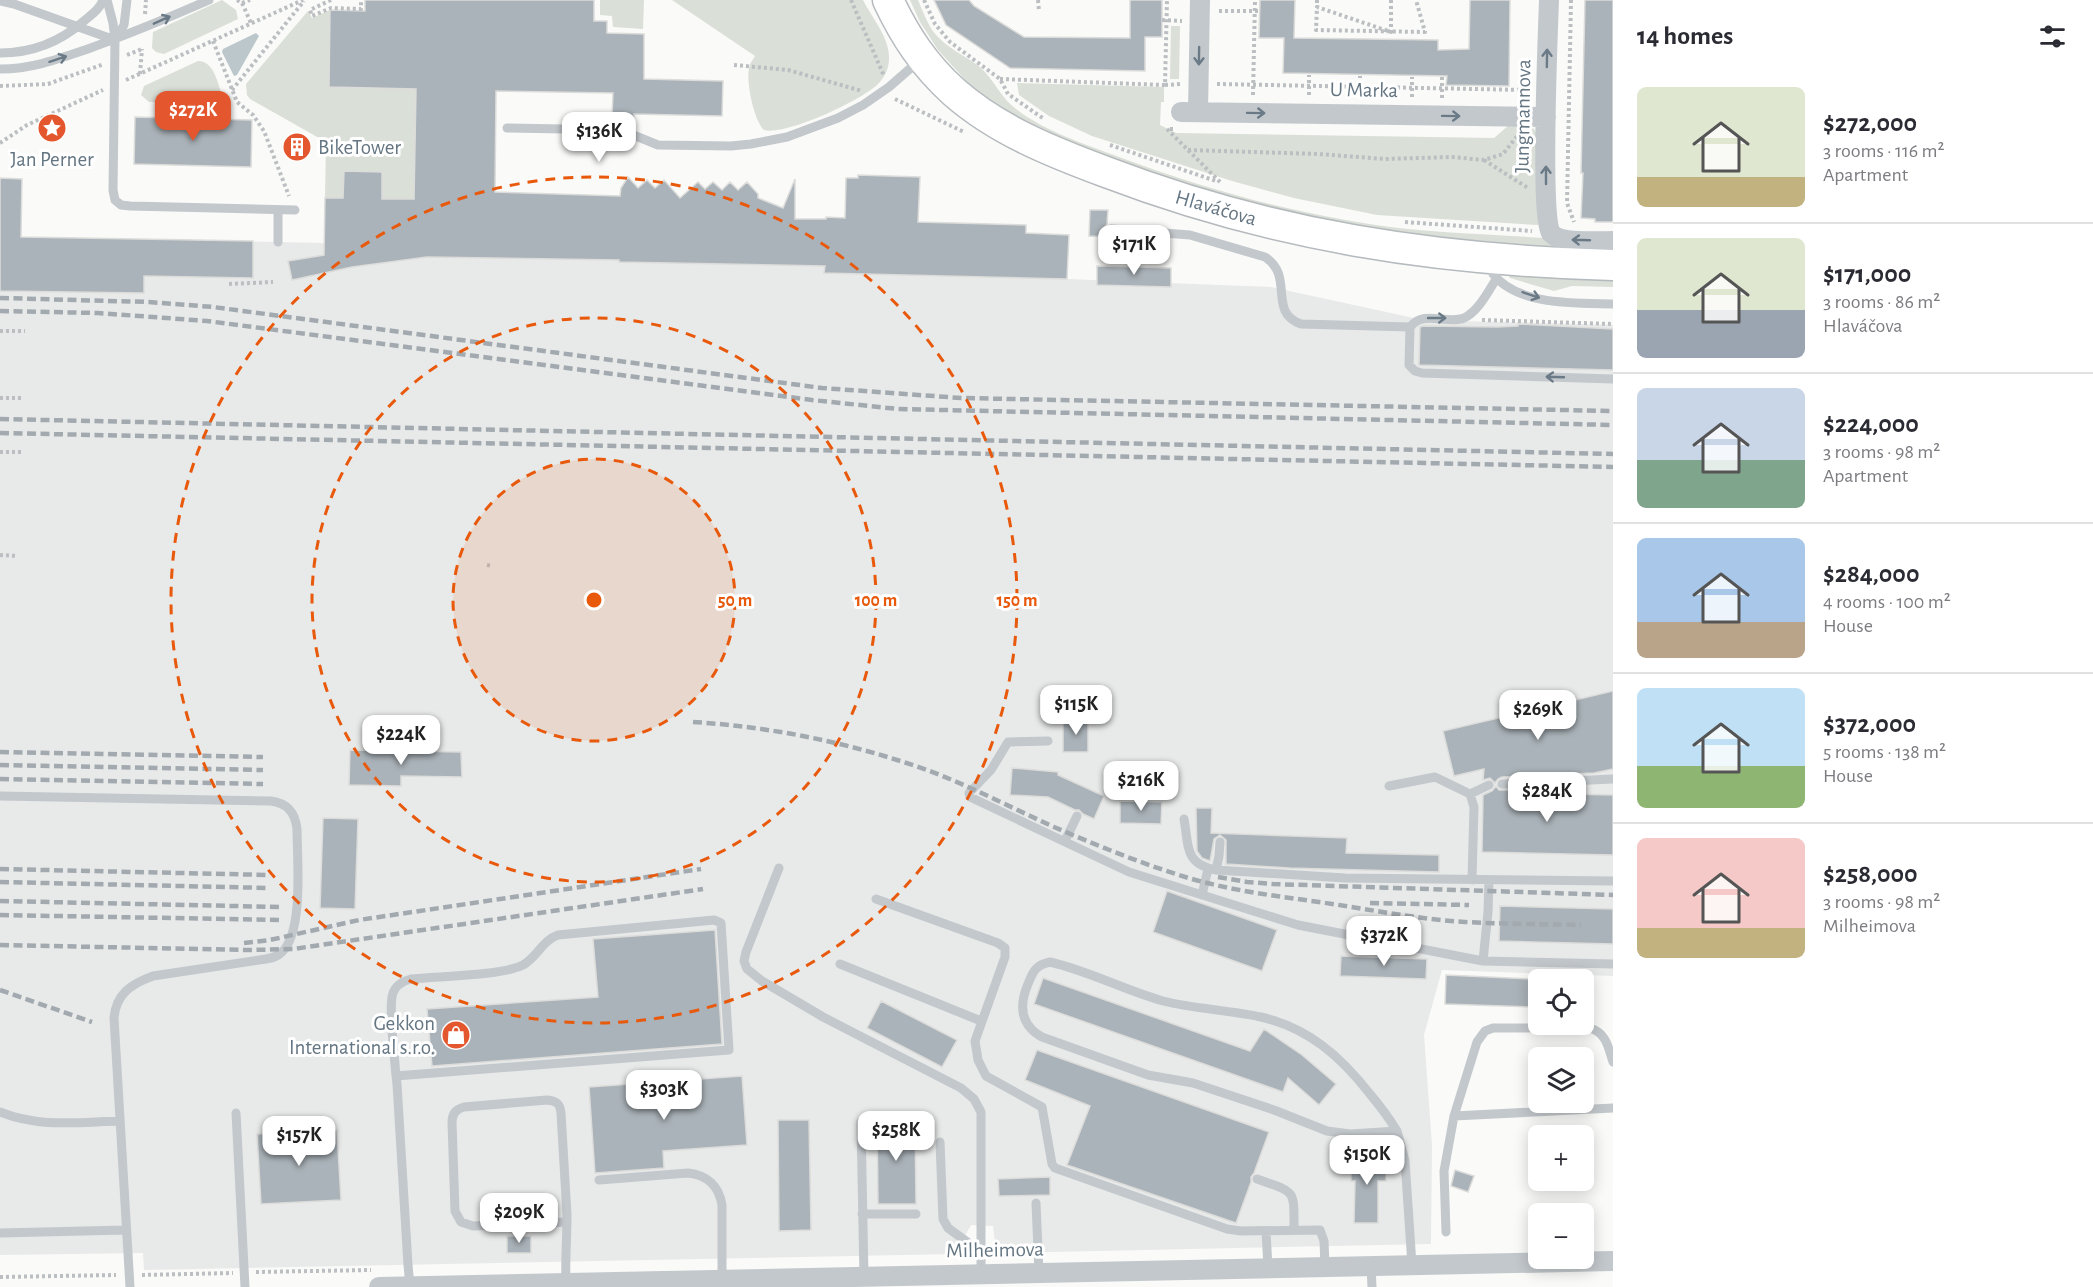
<!DOCTYPE html>
<meta charset="utf-8">
<style>
body{margin:0;font-family:"Alegreya Sans",sans-serif;background:#f7f7f7;color:#2b2b33;height:100vh;display:flex;flex-direction:column;font-size:22px;white-space:nowrap}
*{box-sizing:border-box;margin:0}
p{font-size:20px;color:#7c7c81}
.icon{flex:none;width:33px;height:33px;fill:none;stroke:currentColor;stroke-width:2;stroke-linecap:round;stroke-linejoin:round}
.map{position:relative;flex:1;overflow:hidden}
.details{display:flex;flex-direction:column;background:#fff;width:480px}
.details>*{flex:none}
.fabs{position:absolute;left:1528px;top:969px;display:grid;gap:12px}
.fabs a{display:grid;place-items:center;width:66px;height:66px;border-radius:9px;background:#fff;box-shadow:0 3px 15px #0003;font-size:30px}
.price{position:absolute;translate:-50% -51px;padding:0 14px;border-radius:12px;background:#fff;color:#222;font-size:20px;line-height:39px;filter:drop-shadow(0 2px 3px #0008)}
.price::after{content:'';position:absolute;left:50%;top:36px;width:18px;height:14px;margin-left:-9px;background:inherit;clip-path:polygon(0 0,100% 0,50% 100%)}
.price.current{background:#e4572e;color:#fff}
ul{padding:0;list-style:none}
li{display:flex;align-items:center;gap:18px;height:150px;padding:0 24px}
li+li{border-top:2px solid #e1e1e2}
li span{display:grid;place-items:center;flex:none;width:168px;height:120px;border-radius:9px;color:#555}
li>.icon{margin-inline-start:auto}
span .icon{width:72px;height:72px;fill:#fffc;stroke-width:1}
li b{font-size:26px}
h2{display:flex;justify-content:space-between;align-items:center;height:72px;padding:0 24px;font-size:26px}
main{display:flex;flex:1;min-height:0}
.map>svg:first-child{display:block}
.built{fill:#e8e9e9}
.green{fill:#dadfd7}
.water{fill:#bbc7cb}
.building{fill:#aab3b9;stroke:#dcdcda;stroke-width:1.5}
.lines{fill:none;stroke-linecap:round;stroke-linejoin:round}
.primary-casing{stroke:#b5babe;stroke-width:33}
.path{stroke:#bbbfc2;stroke-width:4;stroke-dasharray:3 3;stroke-linecap:butt}
.lane{stroke:#c3c8cc;stroke-width:9}
.street{stroke:#c3c8cc;stroke-width:20}
.primary{stroke:#fff;stroke-width:30}
.rail{stroke:#a2aab0;stroke-width:4.5;stroke-dasharray:9 4.5;stroke-linecap:butt}
.oneway{stroke:#6a7a87}
.ring{fill:none;stroke:#e8590c;stroke-width:3;stroke-dasharray:10 8}
.labels{text-anchor:middle;dominant-baseline:central;stroke-width:6;stroke-linejoin:round;paint-order:stroke}
.street-label{font-size:21px;fill:#657683;stroke:#fff}
.poi-label{font-size:21px;fill:#657683;stroke:#fff;text-anchor:start}
.centre{fill:#e8590c;stroke:#fff;stroke-width:3}
.ring-label{font-size:18px;text-anchor:middle;font-weight:bold;fill:#e8590c;stroke:#fff;stroke-width:6;stroke-linejoin:round;paint-order:stroke}
</style>
<main>
<div class="map">
<svg width="1613" height="1287" viewBox="0 0 1613 1287">
<rect width="100%" height="100%" fill="#fafaf8"/>
<path class="built" d="M0 178 22 179 21 237 324 243V246L825 254V273L1067 279 1271 287 1423 320 1613 325V976L1442 970 1424 1035 1432 1145 1431 1244 1000 1253 995 1243 993 1226 971 1225 955 1254 144 1270 143 1253 0 1255Z"/>
<path class="green" d="M222 0 236 10 238 19 164 54 156 52 152 48 153 32Z
M600 0H644L643 29 613 27 612 16 600 15Z
M672 0H863C872 18 890 38 889 59 889 68 885 77 878 84 862 100 786 136 764 130 754 121 746 82 749 69 749 64 753 60 755 56Z
M910 0H918C924 14 929 29 940 39 952 51 968 57 981 68 994 80 1001 98 1016 109 1046 132 1085 144 1119 157 1199 187 1284 211 1369 224 1426 233 1487 234 1545 238L1571 251 1429 240 1264 208 1158 178 1055 138 1014 118 992 103 969 84 938 50 920 22Z
M330 10 329 87 401 89 416 85 414 199H382V172L344 171 343 198H325L326 142 250 99 247 95 246 84 308 11 312 18Z
M1171 26H1180L1179 79H1170Z
M198 61C213 61 217 80 221 92L218 101 213 103 149 102 141 95 144 86Z
M1017 83 1164 87V102H1161L1160 125 1176 133 1494 138 1509 125H1525L1534 129 1541 143 1538 225 1377 215 1294 198 1232 181 1092 136 1049 116 1019 95Z
M1508 274 1613 278V287L1572 286 1554 291 1510 278Z"/>
<path class="water" d="M256 33 259 36 237 75 234 76 222 52 223 49Z"/>
<path class="building" d="M365 0H594V21H607V33L644 34V79L723 81 722 116 634 114V118L612 117 613 93 496 91 495 192 620 196 621 188 628 177 638 188 647 180 655 188 664 180 680 198 698 182 705 189 713 182 722 190 730 182 738 190 747 182 758 194V198L783 208 795 179V219H826V217L845 218 846 178H858V175L920 177 918 222 1026 225V233L1069 235 1067 279 824 273 825 266 619 262V260L427 257 352 267 292 280 288 261 324 255 325 198H343L344 171 382 172V199H414L416 89 329 87 330 10 365 11Z
M934 0H969L974 6 1024 37 1130 38V0H1162V37H1145V71L1010 68 946 25Z
M1260 0H1295L1294 38 1438 40V50L1469 49 1470 0H1510L1509 86 1446 85 1447 76 1283 73 1284 38H1259Z
M1585 0H1613V222H1595V219L1581 218 1583 173H1581Z
M135 117 252 120 251 167 134 164Z
M285 147a12 12 0 1 1 24 0a12 12 0 1 1-24 0Z
M0 178 22 179 21 237 253 241V278L144 276V293L0 291Z
M1090 210H1108L1107 224 1104 229 1107 237 1089 236Z
M1097 266 1171 268V287L1097 285Z
M1518 324 1613 329V370L1419 365 1420 327 1424 326 1497 327 1518 326Z
M1613 691V769L1594 773 1502 777 1498 779 1495 783 1490 778 1483 780 1484 769 1454 776 1443 731Z
M1063 719H1088V752H1063Z
M350 750 461 752 462 777 401 776V786L349 785Z
M1012 768 1058 772V775L1104 796 1094 819 1083 814 1079 810H1075L1048 797 1010 795Z
M1496 786 1499 790H1525V793L1613 795V855L1482 852 1483 795 1492 791Z
M1120 801 1162 802 1161 824 1120 823Z
M1196 808H1212L1211 833 1347 838 1346 853 1439 855V872L1289 868 1226 864V840L1220 835 1214 839 1210 861 1202 858 1197 851Z
M323 818 358 819 355 909 320 908Z
M1167 891 1277 930 1262 971 1153 932Z
M1500 906 1613 909V944L1499 941Z
M715 930 722 1044 432 1066 427 1009 598 997 593 939Z
M1341 956 1427 959 1426 979 1340 976Z
M1446 975 1532 979 1530 1007 1445 1004Z
M1043 978 1250 1051 1264 1029 1302 1055 1336 1084 1319 1105 1288 1078 1283 1092 1034 1004Z
M881 1001 957 1040 942 1067 867 1028Z
M1037 1050 1269 1132 1254 1173 1251 1177V1182L1236 1223 1067 1165 1090 1106 1025 1080Z
M742 1076 747 1145 663 1151 664 1168 595 1173 589 1087Z
M877 1119H915L916 1204H878Z
M778 1120H809L811 1230 779 1231Z
M337 1130 341 1200 261 1204 257 1134Z
M1351 1156H1386V1181H1378V1223H1354L1355 1181H1351Z
M1455 1170 1474 1176 1468 1192 1451 1186Z
M1050 1177V1195L999 1196 998 1179Z
M507 1236H531V1253H507Z"/>
<g class="lines">
<g class="primary-casing">
<path id="primary" d="M888 0C905 36 924 65 954 92 997 130 1052 152 1106 172 1274 236 1434 260 1613 265"/>
</g>
<path class="path" d="M237 0 242 3 251 23
M331 0 310 10 312 16 331 8 361 9V0
M851 0 884 76
M924 0 935 24 950 42 1000 79 1008 94 1044 119
M1038 0 1039 11
M1317 0V7
M1391 0V32L1317 7 1316 30 1425 32 1416 0
M1571 0 1567 203 1574 222
M242 3 250 0
M1219 11H1260
M145 14 146 0
M1162 20 1182 21
M213 41 237 102 253 115 264 131 289 196
M127 55 142 49
M734 65 788 70 862 91
M140 74 142 49
M1000 79 1165 85 1167 0
M126 80 303 0
M1217 84 1526 90 1527 86
M1165 85 1182 84
M0 86 48 84 104 64
M232 90 304 1
M1253 95 1255 0
M1309 95V75
M1360 96V76
M1412 97V77
M1442 98V75
M895 99 964 132
M1173 129H1167L1221 183
M0 143 27 125 103 90
M1110 145 1216 181
M1188 150 1318 154 1385 159 1452 157 1484 160 1503 154 1518 135
M1484 160 1528 188
M1405 222 1532 231
M229 284 273 282
M1482 320 1613 324
M0 331H25
M0 398H21
M0 452H22
M0 555 18 556
M487 565 492 566
M256 1272 371 1270
M142 1275 233 1273
M0 1277 116 1275"/>
<path class="lane" d="M107 0 113 23 115 40 113 190 115 200 121 205 130 206 295 210
M0 1 14 4 115 40
M116 38 124 25 127 0
M0 53C32 53 60 42 84 21 92 14 99 10 103 0
M0 69C30 69 56 60 85 50 127 35 168 18 209 0
M507 128 621 130 658 145 731 146 751 144 787 137 838 118 863 105 889 87 920 60
M1111 229 1190 235 1265 257C1295 276 1267 312 1301 324L1410 327
M278 242V210
M1493 274C1518 306 1577 303 1613 304
M1497 278C1488 291 1479 311 1464 318 1447 325 1424 309 1410 327L1409 365 1415 371 1422 373 1613 379
M1048 741 1008 742 991 770 969 793 970 797 1129 872 1298 925 1483 961 1613 964
M1502 784 1613 779
M1389 786 1435 777 1470 794 1474 807 1472 880
M1470 794 1489 785
M0 796 271 801C287 803 295 812 297 829 297 858 304 932 282 952 277 957 272 958 266 959L153 976C131 984 116 994 114 1018L130 1287
M1184 819C1189 846 1184 864 1216 870
M1065 841 1077 816
M1220 842 1219 856 1216 870 1345 878 1613 881
M779 868 746 952 744 961 747 969 762 981 823 1017 961 1088 974 1099 981 1112V1274
M1202 895 1208 869
M876 899 998 943 1005 948V957L975 1041 978 1060 986 1076 1042 1107 1052 1164 1055 1168 1227 1229 1241 1231 1320 1230 1324 1241 1325 1267
M1483 961 1488 912 1489 880
M840 964 981 1021
M1613 1062C1608 1046 1606 1033 1590 1028H1493L1485 1031 1477 1042 1454 1116 1613 1108
M396 1076 729 1050 721 923 714 920 558 935C543 940 537 957 523 965 500 976 439 976 411 979 403 981 396 985 393 993 388 1006 395 1060 396 1076L397 1084 408 1265 410 1286
M0 1112C39 1128 78 1122 120 1121
M236 1113 245 1287
M861 1122 864 1277
M1397 1131C1389 1118 1380 1106 1370 1094 1341 1057 1309 1028 1261 1017 1229 1010 1195 1009 1163 1001 1124 990 1089 971 1050 962 1036 965 1033 971 1028 984 1019 1005 1020 1025 1042 1037L1148 1075 1193 1083 1274 1110 1327 1131 1350 1134 1397 1131 1405 1161 1412 1265
M940 1142 943 1219 948 1228 981 1252
M1257 1179C1296 1193 1294 1188 1294 1230
M599 1180 688 1173C707 1175 719 1186 722 1205V1279
M1036 1203 1039 1273
M862 1214H916
M1266 1231 1268 1268
M1446 1232 1444 1171 1454 1116
M0 1233 126 1230
M1371 1266 1372 1287
M566 1283C565 1260 567 1238 567 1215L561 1113C560 1103 556 1101 547 1100L464 1107C456 1109 452 1114 452 1122L455 1211 461 1222 473 1226 567 1222"/>
<path class="street" d="M1549 0C1548 29 1540 221 1551 233 1560 244 1599 241 1613 241
M1181 112 1546 117
M1198 112 1200 0
M379 1287 1613 1261"/>
<use href="#primary" class="primary"/>
<path class="rail" d="M0 298 149 302 213 307 822 388 961 398 1613 411
M0 311 98 313 207 321 812 400 898 409 1613 425
M0 419 1613 454
M0 433 1613 467
M693 722C773 727 851 743 927 770 970 786 1012 808 1054 827 1098 846 1145 865 1192 879 1234 891 1276 896 1319 902 1368 909 1416 919 1465 922 1504 924 1542 924 1581 925
M0 752 263 757
M0 765 263 770
M0 779 263 784
M0 869 270 875
M1218 877 1247 882 1273 884 1613 895
M0 882 269 888
M0 901 281 907
M1370 903 1469 905
M0 915 282 920
M244 943 270 940 359 920 701 869
M0 945 249 950 293 949 703 889
M0 990 92 1022"/>
</g>
<defs><path id="oneway-shaft" d="M-6 0H5M1.5-3L5.5 0L1.5 3" fill="none" stroke-width="1.6" stroke-linecap="round" stroke-linejoin="round" transform="scale(1.5)"/></defs>
<g class="oneway">
<use href="#oneway-shaft" transform="translate(162 20) rotate(-24)"/>
<use href="#oneway-shaft" transform="translate(1199 56) rotate(91)"/>
<use href="#oneway-shaft" transform="translate(1547 58) rotate(-89)"/>
<use href="#oneway-shaft" transform="translate(58 59) rotate(-18)"/>
<use href="#oneway-shaft" transform="translate(1256 113) rotate(1)"/>
<use href="#oneway-shaft" transform="translate(1451 116) rotate(1)"/>
<use href="#oneway-shaft" transform="translate(1546 175) rotate(-90)"/>
<use href="#oneway-shaft" transform="translate(1581 240) rotate(-178)"/>
<use href="#oneway-shaft" transform="translate(1531 295) rotate(18)"/>
<use href="#oneway-shaft" transform="translate(1437 318)"/>
<use href="#oneway-shaft" transform="translate(1555 377) rotate(-178)"/>
</g>
<circle cx="594" cy="600" r="141" fill="#e8590c" fill-opacity=".12"/>
<g class="ring">
<circle cx="594" cy="600" r="141"/>
<circle cx="594" cy="600" r="282"/>
<circle cx="594" cy="600" r="423"/>
</g>
<defs>
<g id="sight-disc" transform="scale(1.5)"><circle r="9.5" fill="#e4572e" stroke="#fff"/><path d="M0-6L1.8-2.2L6-1.7L2.9 1.2L3.7 5.4L0 3.3L-3.7 5.4L-2.9 1.2L-6-1.7L-1.8-2.2Z" fill="#fff"/></g>
<g id="building-disc" transform="scale(1.5)"><circle r="9.5" fill="#e4572e" stroke="#fff"/><path d="M-4-6H4V6H1V3H-1V6H-4ZM-2.5-4.3h1.7v1.8h-1.7ZM.8-4.3h1.7v1.8H.8ZM-2.5-1h1.7V.8h-1.7ZM.8-1h1.7V.8H.8Z" fill="#fff"/></g>
<g id="shop-disc" transform="scale(1.5)"><circle r="9.5" fill="#e4572e" stroke="#fff"/><path d="M-5-2.5h2.3a2.7 3.5 0 0 1 5.4 0H5L5.5 6h-11ZM-1.5-2.5h3a1.5 2.3 0 0 0-3 0Z" fill="#fff"/></g>
</defs>
<g fill-rule="evenodd">
<use href="#sight-disc" x="52" y="128"/>
<use href="#building-disc" x="297" y="147"/>
<use href="#shop-disc" x="456" y="1035"/>
</g>
<g class="labels">
<g class="street-label">
<text transform="translate(1364 90) rotate(1)">U Marka</text>
<text transform="translate(1523 116) rotate(-89)">Jungmannova</text>
<text transform="translate(1216 208) rotate(16)">Hlaváčova</text>
<text transform="translate(995 1250) rotate(-1)">Milheimova</text>
</g>
<g class="poi-label">
<text x="318" y="147">BikeTower</text>
<text x="52" y="159" text-anchor="middle">Jan Perner</text>
<text x="435" y="1023" text-anchor="end">Gekkon<tspan x="435" dy="24">International s.r.o.</tspan></text>
</g>
</g>
<circle cx="594" cy="600" r="9" class="centre"/>
<g class="ring-label">
<text x="735" y="606">50 m</text>
<text x="876" y="606">100 m</text>
<text x="1017" y="606">150 m</text>
</g>
</svg>
<div class="fabs">
<a><svg class="icon" aria-label="locate" viewBox="0 0 24 24"><circle cx="12" cy="12" r="6"/><path d="M12 2v4M12 18v4M2 12h4M18 12h4"/></svg></a>
<a><svg class="icon" aria-label="layers" viewBox="0 0 24 24"><path d="M12 4l9 5-9 5-9-5zM3 14l9 5 9-5"/></svg></a>
<a>+</a>
<a>−</a>
</div>
<b class="price current" style="left:193px;top:142px">$272K</b>
<b class="price" style="left:599px;top:163px">$136K</b>
<b class="price" style="left:1134px;top:276px">$171K</b>
<b class="price" style="left:1076px;top:736px">$115K</b>
<b class="price" style="left:1538px;top:741px">$269K</b>
<b class="price" style="left:401px;top:766px">$224K</b>
<b class="price" style="left:1141px;top:812px">$216K</b>
<b class="price" style="left:1547px;top:823px">$284K</b>
<b class="price" style="left:1384px;top:967px">$372K</b>
<b class="price" style="left:664px;top:1121px">$303K</b>
<b class="price" style="left:896px;top:1162px">$258K</b>
<b class="price" style="left:299px;top:1167px">$157K</b>
<b class="price" style="left:1367px;top:1186px">$150K</b>
<b class="price" style="left:519px;top:1244px">$209K</b>
</div>
<section class="details">
<h2>14 homes<svg class="icon" aria-label="filters" viewBox="0 0 24 24"><path d="M4 7h16M4 17h16"/><circle cx="9" cy="7" r="2"/><circle cx="15" cy="17" r="2"/></svg></h2>
<ul>
<li><span style="background:linear-gradient(#dfe7d0 75%,#c2b280 0)"><svg class="icon" aria-label="home" viewBox="0 0 24 24"><path d="M3 11l9-7 9 7M6 9v11h12V9"/></svg></span><div><b>$272,000</b><p>3 rooms · 116 m²</p><p>Apartment</p></div></li>
<li><span style="background:linear-gradient(#dfe7d0 60%,#9aa5b1 0)"><svg class="icon" aria-label="home" viewBox="0 0 24 24"><path d="M3 11l9-7 9 7M6 9v11h12V9"/></svg></span><div><b>$171,000</b><p>3 rooms · 86 m²</p><p>Hlaváčova</p></div></li>
<li><span style="background:linear-gradient(#c9d6e8 60%,#7fa58c 0)"><svg class="icon" aria-label="home" viewBox="0 0 24 24"><path d="M3 11l9-7 9 7M6 9v11h12V9"/></svg></span><div><b>$224,000</b><p>3 rooms · 98 m²</p><p>Apartment</p></div></li>
<li><span style="background:linear-gradient(#a9c7e8 70%,#b9a48a 0)"><svg class="icon" aria-label="home" viewBox="0 0 24 24"><path d="M3 11l9-7 9 7M6 9v11h12V9"/></svg></span><div><b>$284,000</b><p>4 rooms · 100 m²</p><p>House</p></div></li>
<li><span style="background:linear-gradient(#bfe0f5 65%,#8fb573 0)"><svg class="icon" aria-label="home" viewBox="0 0 24 24"><path d="M3 11l9-7 9 7M6 9v11h12V9"/></svg></span><div><b>$372,000</b><p>5 rooms · 138 m²</p><p>House</p></div></li>
<li><span style="background:linear-gradient(#f6c9c9 75%,#c2b280 0)"><svg class="icon" aria-label="home" viewBox="0 0 24 24"><path d="M3 11l9-7 9 7M6 9v11h12V9"/></svg></span><div><b>$258,000</b><p>3 rooms · 98 m²</p><p>Milheimova</p></div></li>
</ul>
</section>
</main>
